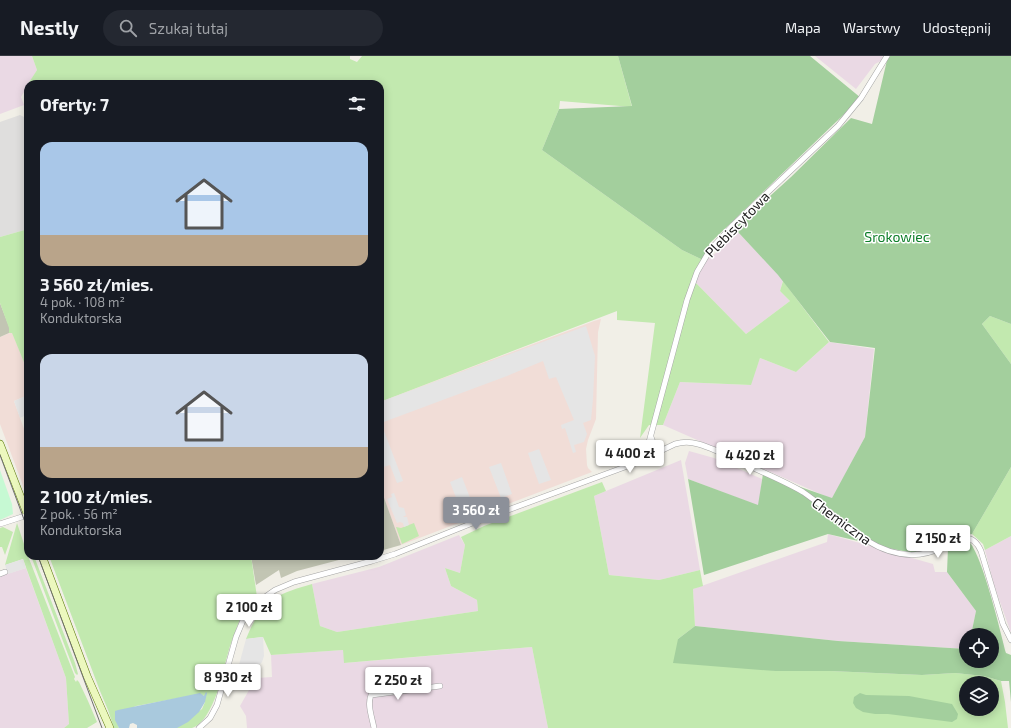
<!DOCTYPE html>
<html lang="pl">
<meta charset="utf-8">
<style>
body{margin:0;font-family:"Exo 2",sans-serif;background:#242831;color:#f1f3f6;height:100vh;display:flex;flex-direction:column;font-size:15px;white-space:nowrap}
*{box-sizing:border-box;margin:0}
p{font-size:13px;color:#9ea1a6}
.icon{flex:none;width:22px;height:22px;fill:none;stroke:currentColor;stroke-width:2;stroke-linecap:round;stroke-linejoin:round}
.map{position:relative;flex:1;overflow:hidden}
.sheet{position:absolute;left:24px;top:24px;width:360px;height:480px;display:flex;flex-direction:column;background:#171b24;border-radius:12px;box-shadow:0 2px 10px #0003}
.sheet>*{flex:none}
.controls{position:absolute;left:959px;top:572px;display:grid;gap:8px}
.controls a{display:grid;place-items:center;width:40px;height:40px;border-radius:50%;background:#171b24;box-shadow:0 2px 10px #0003;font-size:20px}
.price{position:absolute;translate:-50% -34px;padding:0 9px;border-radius:4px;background:#fff;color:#222;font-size:13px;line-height:26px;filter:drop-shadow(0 1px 2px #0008)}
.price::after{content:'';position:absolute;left:50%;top:24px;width:12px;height:9px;margin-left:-6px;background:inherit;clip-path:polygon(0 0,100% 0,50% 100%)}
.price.selected{background:#8c9099;color:#fff}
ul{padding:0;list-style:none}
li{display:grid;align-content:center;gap:8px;height:212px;padding:0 16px}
li span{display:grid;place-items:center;height:124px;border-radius:12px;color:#555}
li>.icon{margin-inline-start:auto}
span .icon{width:72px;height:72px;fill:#fffc;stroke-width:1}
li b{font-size:17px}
h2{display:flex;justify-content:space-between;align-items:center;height:48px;padding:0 16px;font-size:17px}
header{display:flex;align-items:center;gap:24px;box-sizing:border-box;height:56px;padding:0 20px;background:#171b24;border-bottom:1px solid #363941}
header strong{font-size:19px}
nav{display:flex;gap:22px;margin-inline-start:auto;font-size:14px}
.search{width:280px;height:36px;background:#242831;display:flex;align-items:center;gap:10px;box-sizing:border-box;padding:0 14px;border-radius:22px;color:#9ea1a6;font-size:15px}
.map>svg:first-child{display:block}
.residential{fill:#dfdedd}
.commercial{fill:#f1ddd7}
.industrial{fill:#ead9e4}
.construction{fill:#c2c5b3}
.grass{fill:#c2e9af;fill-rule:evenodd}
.forest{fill:#a3cf9d}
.park{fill:#c6f9d3}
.parking{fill:#e5e5e5}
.water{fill:#a9c9dd}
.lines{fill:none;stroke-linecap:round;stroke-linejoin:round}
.street-casing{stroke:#a5a5a5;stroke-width:6}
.secondary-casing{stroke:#597807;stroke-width:8}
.street{stroke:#fff;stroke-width:5}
.secondary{stroke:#ecf8be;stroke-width:7}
.tram{stroke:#6f6f6f;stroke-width:1}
.labels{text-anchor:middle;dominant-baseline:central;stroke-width:3;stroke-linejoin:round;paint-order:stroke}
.street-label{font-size:14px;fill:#212121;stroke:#fff}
.park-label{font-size:14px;fill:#0e7f2a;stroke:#fff}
</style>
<header>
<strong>Nestly</strong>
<div class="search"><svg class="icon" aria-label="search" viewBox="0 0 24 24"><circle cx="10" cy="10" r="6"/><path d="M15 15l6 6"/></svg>Szukaj tutaj</div>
<nav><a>Mapa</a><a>Warstwy</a><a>Udostępnij</a></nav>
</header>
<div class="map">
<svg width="1011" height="672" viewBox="0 0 1011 672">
<rect width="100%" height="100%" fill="#f1efe7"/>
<path class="residential" d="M20 59 26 62 28 68V173L0 181V66Z"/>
<path class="commercial" d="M601 263 598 276 596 363 588 384 586 393 587 409 588 412 592 416 401 489 382 437H380V346L594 265Z
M12 276 28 316V339L14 345 28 384V443L0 368V281Z"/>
<path class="industrial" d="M0 0H32L37 14 21 41 24 49 0 58Z
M815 0H883L881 5 875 8 856 33Z
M738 176 783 224 780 235 790 245 746 278 695 226 706 204 720 194Z
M829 286 874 293 865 381 832 443 663 369 680 326 750 329 760 302 796 316Z
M689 395 714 402 762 423 759 450 688 423 685 407Z
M681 404 700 514 659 524 609 519 594 440Z
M828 478 933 508 935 516H947L976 555 971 579H966V593L838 585 695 570 693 533 827 486Z
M459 479 465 489 460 517 445 512 451 530 477 544 478 555 337 576 320 570 312 528 379 511Z
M1011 480V577L994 529 985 494Z
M26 512 66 622 69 668 64 672H0V520Z
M532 591 548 672H247L246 660 240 650 249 634 257 622 272 621 271 599 343 594 345 607Z"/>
<path class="construction" d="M0 247 10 273 9 277 0 281Z
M382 436 401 489 380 495V437Z
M251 500H364L360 501 354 500 297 515 281 522 279 514 256 529Z"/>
<path class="grass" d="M32 0H350V3L357 6 362 0H618L632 51 560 45 559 53 542 94 682 194 703 204 695 226 746 278 790 245 780 235 783 225 829 286 796 316 760 302 751 329 680 326 663 369H649L640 382 655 267 617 264V255L380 346V28H28L37 14Z
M28 173V316L12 277H9V272L0 247V181Z
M990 260 1011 268V308L982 268Z
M1011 411V480L985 494 983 488 972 478Z
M602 426 606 435 594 440 609 519 659 524 700 514 703 530 693 533 695 570 678 583 775 615H830L922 619 955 617 984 620 1001 625 1005 646 1008 672H548L532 591 344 607 343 594 271 599 263 581 246 583C262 544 274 539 312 528L320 570 337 576 478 555 477 544 451 530 445 512 460 517 465 489 461 481 484 470ZM966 627H992V653H966Z
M17 467 28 500 75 621 74 623 76 626 77 624 79 626 88 645 97 666 87 672H64L69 668 66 622 23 503 5 509Z
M414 467 419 480 402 488 396 471 401 472Z
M3 471 13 476 5 499 2 491H0V472Z
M31 500H34L75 607 78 618 77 619 75 617Z
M49 500H251L257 541 244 556H240L238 559 240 563 230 590 220 626H219L217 625 215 626 219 631C215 643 206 668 192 672 188 672 181 672 176 672L202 653 205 646 204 640 200 638 136 650 115 660 119 672H114L108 654 100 635Z"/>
<path class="forest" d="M618 0H810L861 42 710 187 703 204 682 194 542 94 559 53 632 50Z
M888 0H1011V268L990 260 982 268 1011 308V411L972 478 962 479 913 497 893 493 828 478 704 519 688 423 758 449 763 418 832 442 865 381 875 292 830 286 778 219 738 176V169L791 121 851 62 872 68Z
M967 484C981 492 1001 578 1006 597L1011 599V646L1009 625H1001L984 620 955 617 922 619 830 615H775L673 607 678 583 695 570 838 585 966 593V605H992V579H971L976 555 947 516 948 492Z
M860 637 866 639 909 640 952 648 958 658 957 663 952 666 888 658H875L863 656 856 652 853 647 854 641Z"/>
<path class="park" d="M0 414 12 448 13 458 0 464Z"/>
<path class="parking" d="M586 270 595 300 593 343 591 364 583 367 587 378 584 386 574 389 576 396 573 397 565 372 562 373 561 369 574 364 556 321 549 323 543 305 507 320 381 367 403 425 397 427 390 409 380 412V346Z
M28 339V358L20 362 14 345Z
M539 393 551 424 539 428 528 397Z
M501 407 512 438 501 442 489 411Z
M462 421 474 452 462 457 450 426Z
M394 437 399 451 404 452 406 459 403 461H407L409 469 404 471 403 467 400 466 397 467 387 443 392 441 391 438Z
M23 503 26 512 8 518 5 509Z
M263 581 264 600 262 606 249 620 241 632 233 631 246 583Z"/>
<path class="water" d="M206 636 207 637 205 646 199 656 188 666 177 672H137V669L133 667 130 668 129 672H119L115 664V655L118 654 200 637 204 640Z"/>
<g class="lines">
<g class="street-casing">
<path id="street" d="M651 381 657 397
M647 401V395L649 386 687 244 697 216 710 194 733 169 838 70 861 42 887 0
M0 468 28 459
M0 518 5 516
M199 672 210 662 217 649 236 581 244 562 255 548 275 534 294 526 372 505 395 498 470 468 633 408 675 388C682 386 691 386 698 388 716 393 732 402 749 410 767 418 786 426 803 436 825 451 844 470 866 484 890 499 917 504 943 491 950 488 958 482 965 482 973 482 978 488 981 495L1003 568 1011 584
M374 672C372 661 367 649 371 639L440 630"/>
</g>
<g class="secondary-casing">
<path id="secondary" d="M0 388 28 460
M42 500 87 620 110 672"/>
</g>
<use href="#street" class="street"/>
<use href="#secondary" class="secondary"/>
<path class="tram" d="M0 399 28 474
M38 500 102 672"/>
</g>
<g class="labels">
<g class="street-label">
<text transform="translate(737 168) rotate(-46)">Plebiscytowa</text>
<text transform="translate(842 465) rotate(36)">Chemiczna</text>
</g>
<g class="park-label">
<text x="897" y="180">Srokowiec</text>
</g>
</g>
</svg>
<div class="controls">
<a><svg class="icon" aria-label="locate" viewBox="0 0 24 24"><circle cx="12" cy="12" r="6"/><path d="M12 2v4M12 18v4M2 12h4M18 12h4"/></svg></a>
<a><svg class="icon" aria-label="layers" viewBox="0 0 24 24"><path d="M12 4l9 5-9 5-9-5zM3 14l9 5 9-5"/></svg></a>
</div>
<b class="price" style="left:630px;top:418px">4 400 zł</b>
<b class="price" style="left:750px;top:420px">4 420 zł</b>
<b class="price selected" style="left:476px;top:475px">3 560 zł</b>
<b class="price" style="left:938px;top:503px">2 150 zł</b>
<b class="price" style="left:249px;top:572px">2 100 zł</b>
<b class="price" style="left:228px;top:642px">8 930 zł</b>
<b class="price" style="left:398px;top:645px">2 250 zł</b>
<section class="sheet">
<h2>Oferty: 7<svg class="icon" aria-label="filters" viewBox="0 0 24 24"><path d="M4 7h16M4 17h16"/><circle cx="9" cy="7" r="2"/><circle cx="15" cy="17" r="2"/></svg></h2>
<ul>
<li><span style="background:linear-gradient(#a9c7e8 75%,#b9a48a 0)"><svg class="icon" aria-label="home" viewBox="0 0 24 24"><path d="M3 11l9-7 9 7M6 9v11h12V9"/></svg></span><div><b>3 560 zł/mies.</b><p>4 pok. · 108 m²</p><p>Konduktorska</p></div></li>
<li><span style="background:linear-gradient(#c9d6e8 75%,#b9a48a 0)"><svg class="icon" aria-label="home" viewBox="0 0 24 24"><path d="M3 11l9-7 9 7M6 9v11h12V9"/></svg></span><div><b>2 100 zł/mies.</b><p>2 pok. · 56 m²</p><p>Konduktorska</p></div></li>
</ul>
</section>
</div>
